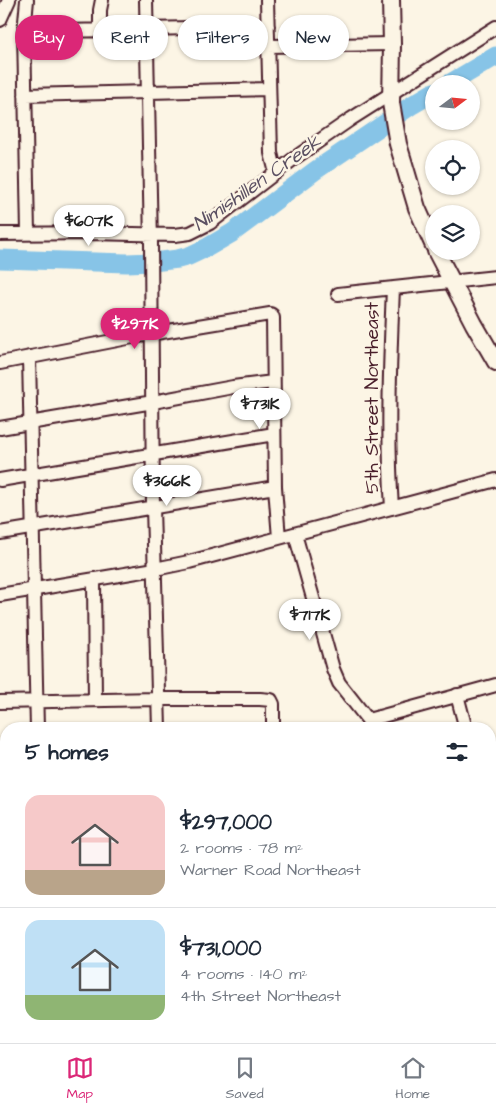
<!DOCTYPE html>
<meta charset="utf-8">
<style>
body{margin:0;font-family:"Architects Daughter",sans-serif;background:#f6f6f7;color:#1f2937;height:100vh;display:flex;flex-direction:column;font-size:19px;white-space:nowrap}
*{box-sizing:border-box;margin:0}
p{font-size:16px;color:#747a83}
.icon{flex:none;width:28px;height:28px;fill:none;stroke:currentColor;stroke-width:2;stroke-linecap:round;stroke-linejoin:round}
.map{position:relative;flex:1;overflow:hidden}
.details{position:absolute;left:0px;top:722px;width:496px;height:321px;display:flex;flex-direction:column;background:#fff;border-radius:20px 20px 0 0;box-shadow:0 1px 4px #0004}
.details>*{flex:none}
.guide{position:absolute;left:15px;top:15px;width:466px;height:45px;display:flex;gap:10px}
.needle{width:32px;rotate:74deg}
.controls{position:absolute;left:425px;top:75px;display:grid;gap:10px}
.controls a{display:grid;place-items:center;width:55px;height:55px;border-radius:50%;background:#fff;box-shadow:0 1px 4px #0004;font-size:25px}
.price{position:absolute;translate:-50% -42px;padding:0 11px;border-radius:18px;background:#fff;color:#222;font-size:16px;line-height:32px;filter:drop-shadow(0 1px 2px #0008)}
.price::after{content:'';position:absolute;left:50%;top:30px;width:15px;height:11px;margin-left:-8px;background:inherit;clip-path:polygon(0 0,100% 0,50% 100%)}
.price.on{background:#db2777;color:#fff}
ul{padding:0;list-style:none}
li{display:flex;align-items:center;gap:15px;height:125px;padding:0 25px}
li+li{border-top:1px solid #e0e1e3}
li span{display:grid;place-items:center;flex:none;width:140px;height:100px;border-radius:15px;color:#555}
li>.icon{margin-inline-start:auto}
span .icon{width:60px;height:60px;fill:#fffc;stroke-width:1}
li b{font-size:21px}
h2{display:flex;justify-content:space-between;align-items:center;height:60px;padding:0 25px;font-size:21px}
.chip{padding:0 18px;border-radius:22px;background:#fff;box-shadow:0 1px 4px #0004;font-size:18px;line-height:45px}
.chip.on{background:#db2777;color:#fff}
.menu{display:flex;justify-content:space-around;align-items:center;height:70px;border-top:1px solid #e0e1e3;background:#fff;font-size:14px;color:#747a83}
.menu a{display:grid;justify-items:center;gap:2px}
.menu .on{color:#db2777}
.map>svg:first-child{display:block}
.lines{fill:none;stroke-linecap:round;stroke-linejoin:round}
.river{stroke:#87c4e7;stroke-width:19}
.minor-casing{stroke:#4a1f2b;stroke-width:16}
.major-casing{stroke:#4a1f2b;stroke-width:20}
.minor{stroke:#fcf5e5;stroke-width:12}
.major{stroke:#fcf5e5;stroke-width:16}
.labels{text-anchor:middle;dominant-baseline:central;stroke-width:5;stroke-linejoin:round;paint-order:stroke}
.street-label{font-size:19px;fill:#4a1f2b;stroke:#fcf5e5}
.water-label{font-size:20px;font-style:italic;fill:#5c5163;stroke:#fcf5e5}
</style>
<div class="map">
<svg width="496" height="1043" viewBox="0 0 496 1043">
<rect width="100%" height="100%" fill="#fcf5e5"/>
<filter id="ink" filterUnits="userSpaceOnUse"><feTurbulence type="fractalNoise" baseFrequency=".02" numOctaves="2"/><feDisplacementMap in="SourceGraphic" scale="10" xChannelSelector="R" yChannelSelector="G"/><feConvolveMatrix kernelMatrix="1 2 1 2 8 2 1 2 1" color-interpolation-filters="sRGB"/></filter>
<g filter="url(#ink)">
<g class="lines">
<path class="river" d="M449 84 496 56
M0 259 127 263 153 262 178 259 189 256 208 247 232 233 316 170 412 105 434 92"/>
<g class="minor-casing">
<path id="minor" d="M27 0 24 32 28 233
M146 0 151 243 153 507 159 729
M267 0 271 153 276 173
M0 20 9 0
M100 31V10L102 0
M24 32 268 26
M268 46 392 44
M25 95 269 89
M0 234 91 233 175 235 190 233 210 223 296 157 351 119 496 27
M338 294 496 277
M29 357 37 729
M0 363 138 336 270 314 272 315 273 318 275 487 279 538
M0 428 153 402 233 387 273 382
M0 480 274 434
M392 508C387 435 390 362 393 288
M0 533 275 487
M295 534 333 669 339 683 368 720 371 729
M94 579 95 700
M0 595 155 569 189 562 496 480
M457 695 466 729
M0 702 158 699H260L271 700 273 704V729
M368 720 496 685
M0 812H6
M0 922H6
M0 1025H6
M42 1038 43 1043
M165 1038V1043
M277 1038V1043
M365 1038 366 1043
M455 1038 457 1043"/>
</g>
<g class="major-casing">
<path id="major" d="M391 0 392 44 391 103 398 144 404 164 417 208 434 246
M436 251 474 324 496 362"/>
</g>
<use href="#minor" class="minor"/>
<use href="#major" class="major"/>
</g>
</g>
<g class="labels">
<g class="street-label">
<text transform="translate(372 398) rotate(-90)">5th Street Northeast</text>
</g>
<g class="water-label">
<text transform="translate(257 183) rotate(-35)">Nimishillen Creek</text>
</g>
</g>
</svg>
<div class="controls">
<a><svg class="needle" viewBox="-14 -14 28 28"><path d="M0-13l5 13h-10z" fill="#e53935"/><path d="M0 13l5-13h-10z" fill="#747a83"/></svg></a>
<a><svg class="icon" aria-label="locate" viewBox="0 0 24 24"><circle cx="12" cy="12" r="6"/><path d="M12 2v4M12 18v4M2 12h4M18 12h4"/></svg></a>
<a><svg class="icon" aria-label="layers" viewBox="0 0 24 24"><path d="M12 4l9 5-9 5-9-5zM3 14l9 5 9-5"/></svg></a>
</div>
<b class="price" style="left:89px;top:247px">$607K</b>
<b class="price on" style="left:135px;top:350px">$297K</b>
<b class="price" style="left:260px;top:430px">$731K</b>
<b class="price" style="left:167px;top:507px">$366K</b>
<b class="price" style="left:310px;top:641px">$717K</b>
<div class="guide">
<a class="chip on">Buy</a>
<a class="chip">Rent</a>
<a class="chip">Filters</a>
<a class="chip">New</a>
</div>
<section class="details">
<h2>5 homes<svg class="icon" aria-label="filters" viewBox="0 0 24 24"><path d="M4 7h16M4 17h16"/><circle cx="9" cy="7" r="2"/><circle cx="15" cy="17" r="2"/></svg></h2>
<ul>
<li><span style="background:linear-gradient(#f6c9c9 75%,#b9a48a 0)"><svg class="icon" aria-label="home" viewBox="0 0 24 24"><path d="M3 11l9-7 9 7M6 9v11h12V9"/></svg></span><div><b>$297,000</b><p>2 rooms · 78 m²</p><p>Warner Road Northeast</p></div></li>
<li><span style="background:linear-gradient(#bfe0f5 75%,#8fb573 0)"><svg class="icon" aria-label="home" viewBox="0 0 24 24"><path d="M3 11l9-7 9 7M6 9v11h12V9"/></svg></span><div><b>$731,000</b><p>4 rooms · 140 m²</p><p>4th Street Northeast</p></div></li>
</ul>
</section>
</div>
<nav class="menu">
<a class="on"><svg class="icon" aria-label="map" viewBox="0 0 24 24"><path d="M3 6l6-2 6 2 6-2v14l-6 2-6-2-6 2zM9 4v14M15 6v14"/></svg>Map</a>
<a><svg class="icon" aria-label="saved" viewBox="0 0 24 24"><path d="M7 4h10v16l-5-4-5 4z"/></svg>Saved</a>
<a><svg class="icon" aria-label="home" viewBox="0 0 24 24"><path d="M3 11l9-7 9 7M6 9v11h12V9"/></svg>Home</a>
</nav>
